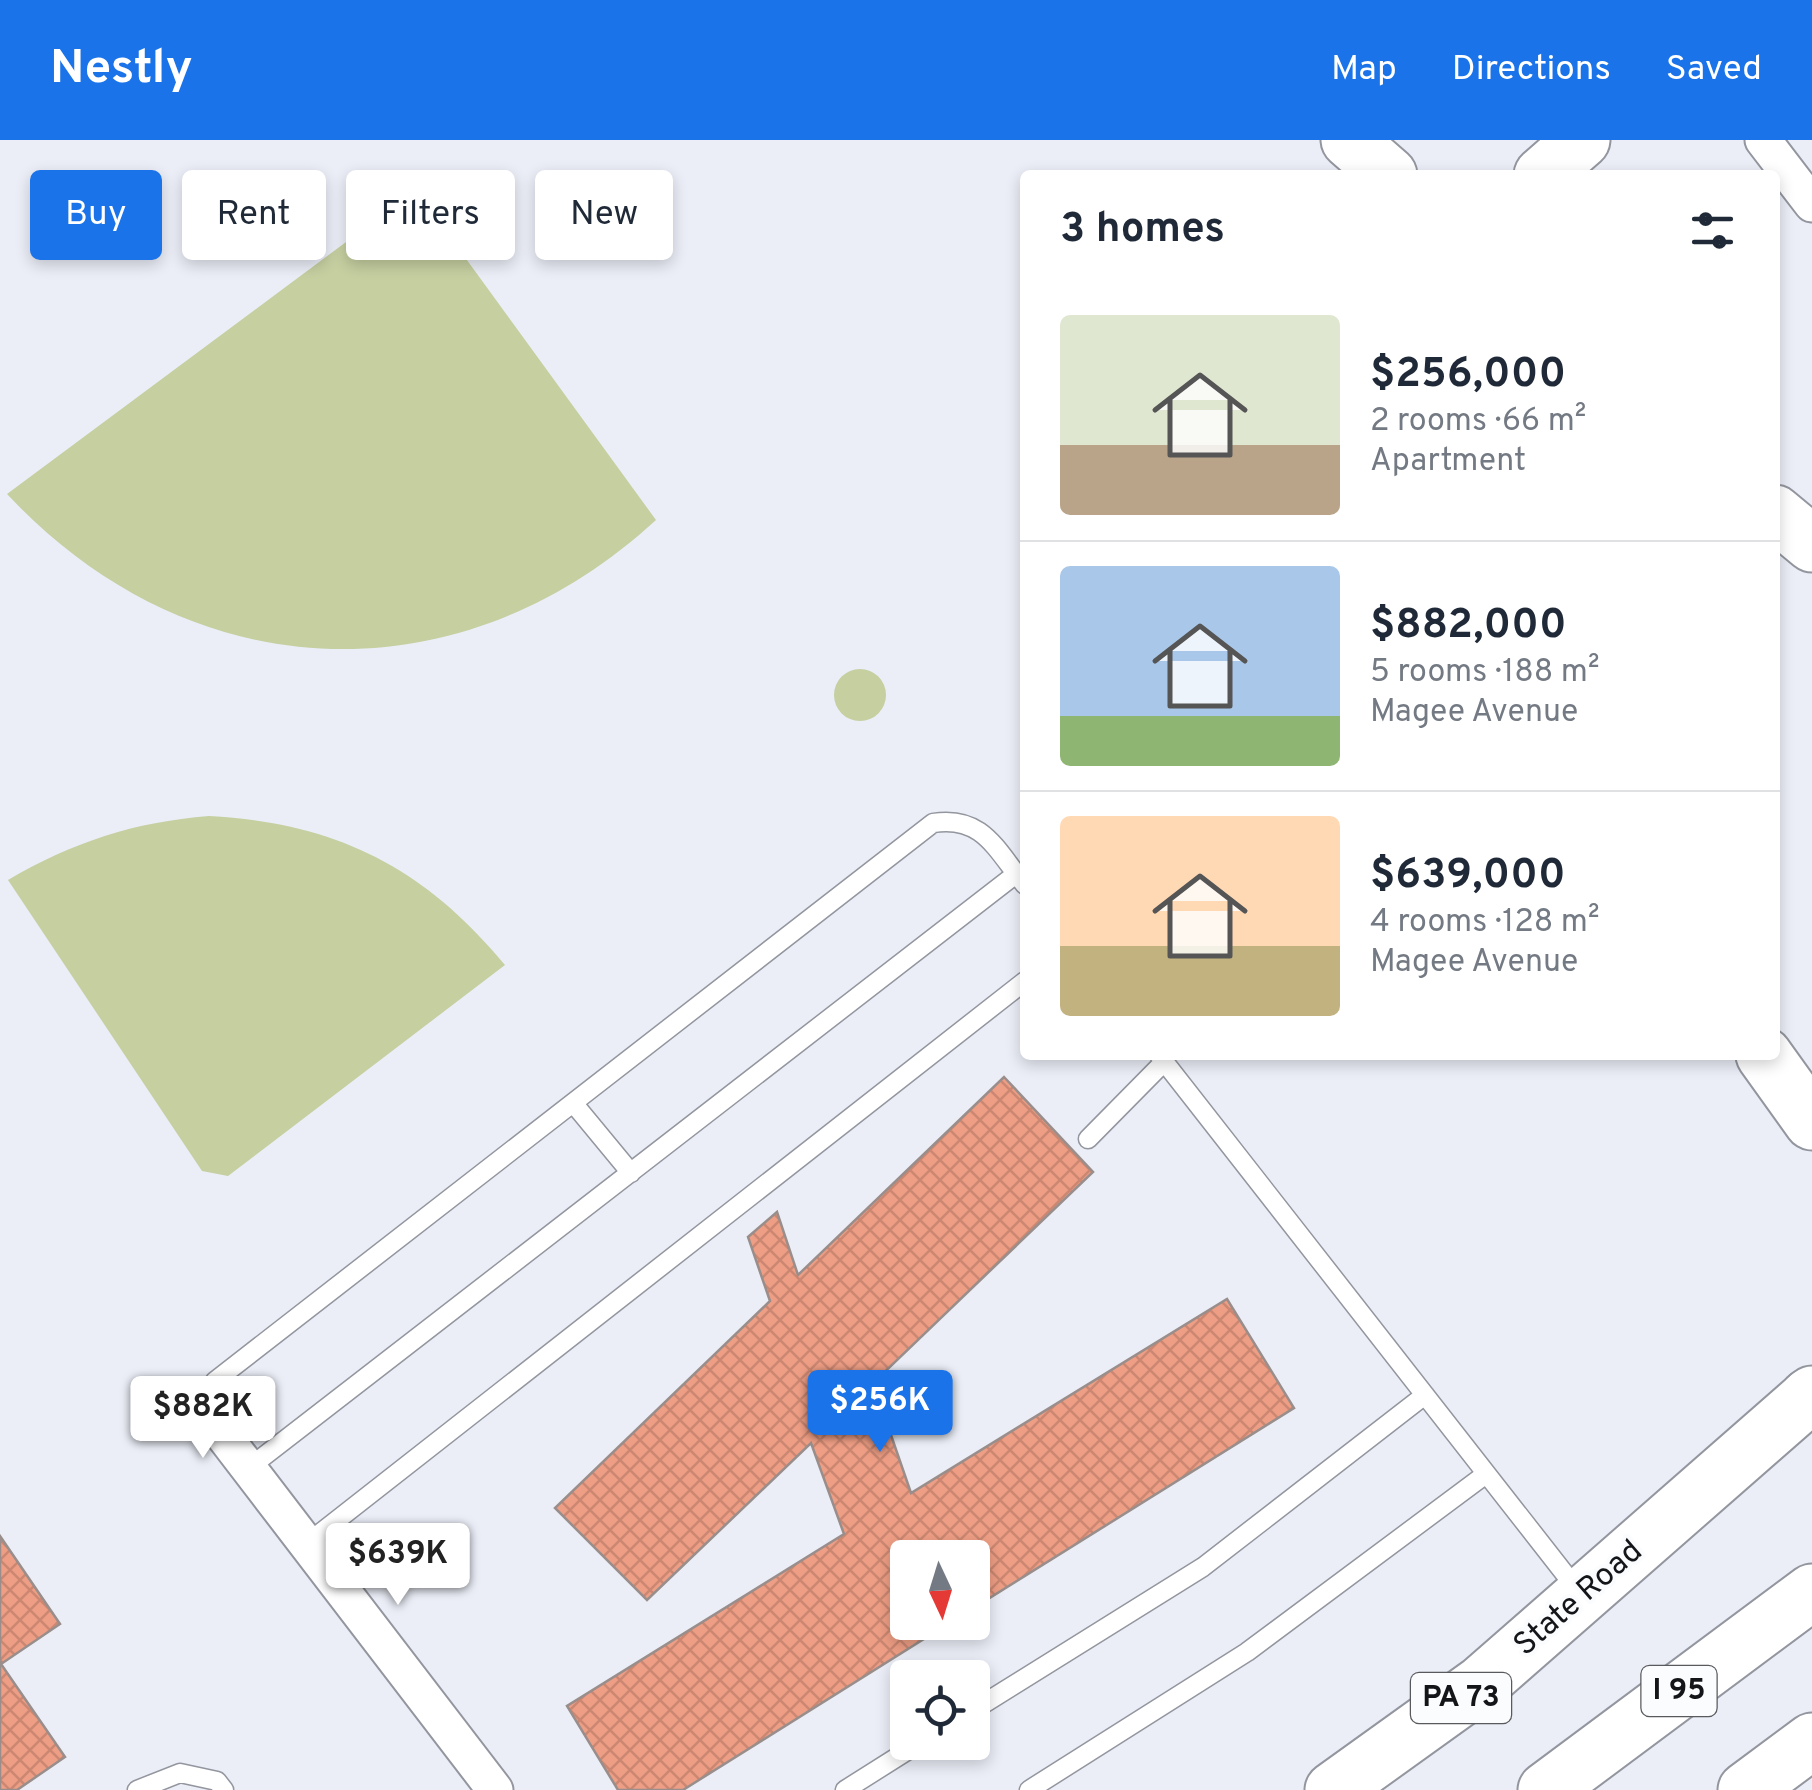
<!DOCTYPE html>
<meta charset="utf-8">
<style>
body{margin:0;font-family:Overpass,sans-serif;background:#f2f2f3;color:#1f2937;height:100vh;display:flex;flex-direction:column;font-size:38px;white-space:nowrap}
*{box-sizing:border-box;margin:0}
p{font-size:32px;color:#747a83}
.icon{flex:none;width:55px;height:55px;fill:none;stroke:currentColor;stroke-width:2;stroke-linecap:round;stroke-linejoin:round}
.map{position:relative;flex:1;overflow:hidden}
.details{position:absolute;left:1020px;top:30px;width:760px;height:890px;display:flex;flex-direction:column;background:#fff;border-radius:10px;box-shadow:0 5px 15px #0003}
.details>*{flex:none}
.banner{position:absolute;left:30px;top:30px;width:840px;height:90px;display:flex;gap:20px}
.needle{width:65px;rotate:176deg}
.tools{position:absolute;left:890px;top:1400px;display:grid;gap:20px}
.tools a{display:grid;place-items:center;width:100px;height:100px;border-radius:10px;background:#fff;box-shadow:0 5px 15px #0003;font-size:50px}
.price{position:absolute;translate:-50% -85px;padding:0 22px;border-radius:10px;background:#fff;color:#222;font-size:32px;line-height:65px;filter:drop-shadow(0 2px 5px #0008)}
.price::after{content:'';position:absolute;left:50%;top:60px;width:30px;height:22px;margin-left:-15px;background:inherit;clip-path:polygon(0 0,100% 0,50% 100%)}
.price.current{background:#1a73e8;color:#fff}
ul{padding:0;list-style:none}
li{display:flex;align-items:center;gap:30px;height:250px;padding:0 40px}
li+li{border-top:2px solid #e0e1e3}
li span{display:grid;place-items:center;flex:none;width:280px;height:200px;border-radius:10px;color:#555}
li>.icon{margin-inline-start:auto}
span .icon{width:120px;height:120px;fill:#fffc;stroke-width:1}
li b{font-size:42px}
h2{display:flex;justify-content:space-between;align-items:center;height:120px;padding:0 40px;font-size:42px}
.pill{padding:0 35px;border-radius:10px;background:#fff;box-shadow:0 5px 15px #0003;font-size:35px;line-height:90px}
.pill.current{background:#1a73e8;color:#fff}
header{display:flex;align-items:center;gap:60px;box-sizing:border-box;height:140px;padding:0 50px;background:#1a73e8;color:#fff}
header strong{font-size:48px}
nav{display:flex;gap:55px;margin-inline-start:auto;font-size:35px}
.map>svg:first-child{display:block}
.pitch{fill:#c5cfa0}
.building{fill:url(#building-cross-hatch);stroke:#998e8b;stroke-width:2.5}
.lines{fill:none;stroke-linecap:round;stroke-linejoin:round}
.lane-casing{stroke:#93969f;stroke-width:21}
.street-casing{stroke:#93969f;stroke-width:39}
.primary-casing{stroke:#93969f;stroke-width:59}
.highway-casing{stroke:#93969f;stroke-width:59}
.lane{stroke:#fff;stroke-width:18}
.street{stroke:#fff;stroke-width:35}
.primary{stroke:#fff;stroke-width:55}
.highway{stroke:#fff;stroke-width:55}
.labels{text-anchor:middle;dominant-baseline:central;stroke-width:8;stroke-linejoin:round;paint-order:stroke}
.shield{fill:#fbfcfd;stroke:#595a5d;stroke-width:2.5}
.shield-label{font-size:30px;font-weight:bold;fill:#141519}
.street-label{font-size:32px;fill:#141519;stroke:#fbfcfd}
</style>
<header>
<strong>Nestly</strong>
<nav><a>Map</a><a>Directions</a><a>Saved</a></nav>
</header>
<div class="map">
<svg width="1812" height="1650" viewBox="0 0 1812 1650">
<defs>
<pattern id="building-cross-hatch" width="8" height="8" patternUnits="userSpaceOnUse" patternTransform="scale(2.5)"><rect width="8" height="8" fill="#ee9e84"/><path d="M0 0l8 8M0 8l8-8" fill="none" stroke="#cb8771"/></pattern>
</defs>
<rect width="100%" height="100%" fill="#ebeef7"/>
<path class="pitch" d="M416 50 656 380C458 562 190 550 7 354Z
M834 555a26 26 0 1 1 52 0a26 26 0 1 1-52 0Z
M209 676C336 683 424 727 505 825L228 1036 202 1031 8 740C73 702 134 682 209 676Z"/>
<path class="building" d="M1004 937 1093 1032 873 1243 911 1353 1227 1159 1294 1268 972 1469V1418H908V1482H951L683 1650H618L567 1566 844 1394 811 1303 647 1460 555 1368 770 1161 748 1097 777 1072 798 1135Z
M0 1396 60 1484 1 1524 65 1617 17 1650H0Z"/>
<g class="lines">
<g class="lane-casing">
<path id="lane" d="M1159 915 1579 1452
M574 964 631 1033
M1088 999 1164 922
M207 1274V1256L215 1241 933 683C983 675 996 710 1025 745
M250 1327 1016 734
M309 1402 1025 841
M972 1571 1203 1427 1425 1255
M137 1650 180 1633 217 1641 224 1650
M845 1650 921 1602
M1029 1650 1247 1512 1486 1334"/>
</g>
<g class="street-casing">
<path id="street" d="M1763 0 1812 64
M207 1274 495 1650"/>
</g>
<g class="primary-casing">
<path id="primary" d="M1542 35 1582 0
M1764 915 1812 982
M1333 1650 1482 1543 1812 1254"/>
</g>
<g class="highway-casing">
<path id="highway" d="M1349 0 1389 35
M1775 373 1812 404
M1800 964 1812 968
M1808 1257 1812 1256
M1546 1650 1812 1452
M1746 1650 1812 1601"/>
</g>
<use href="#lane" class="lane"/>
<use href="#street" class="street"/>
<use href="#primary" class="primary"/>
<use href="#highway" class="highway"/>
</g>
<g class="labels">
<g class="shield">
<rect x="1641.5" y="1526" width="75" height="50" rx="8"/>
<rect x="1411" y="1533" width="100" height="50" rx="8"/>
</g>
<g class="shield-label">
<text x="1679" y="1551">I 95</text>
<text x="1461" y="1558">PA 73</text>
</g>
<g class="street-label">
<text transform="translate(1579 1459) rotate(-41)">State Road</text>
</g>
</g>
</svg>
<div class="tools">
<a><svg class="needle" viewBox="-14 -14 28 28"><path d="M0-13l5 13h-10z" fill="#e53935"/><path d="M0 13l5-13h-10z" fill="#747a83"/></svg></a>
<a><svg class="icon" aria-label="locate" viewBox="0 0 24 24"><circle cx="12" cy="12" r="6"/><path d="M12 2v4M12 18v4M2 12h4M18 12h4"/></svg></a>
</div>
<b class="price current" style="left:880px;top:1315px">$256K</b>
<b class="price" style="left:203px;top:1321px">$882K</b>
<b class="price" style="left:398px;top:1468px">$639K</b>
<div class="banner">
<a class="pill current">Buy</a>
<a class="pill">Rent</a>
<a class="pill">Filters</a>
<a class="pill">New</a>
</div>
<section class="details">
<h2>3 homes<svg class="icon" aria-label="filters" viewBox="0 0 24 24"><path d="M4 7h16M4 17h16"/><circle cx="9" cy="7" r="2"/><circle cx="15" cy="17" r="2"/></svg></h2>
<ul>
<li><span style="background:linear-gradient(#dfe7d0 65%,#b9a48a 0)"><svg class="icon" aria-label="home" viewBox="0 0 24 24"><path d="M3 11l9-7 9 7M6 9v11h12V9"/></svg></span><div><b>$256,000</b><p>2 rooms · 66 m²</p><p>Apartment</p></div></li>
<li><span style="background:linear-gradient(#a9c7e8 75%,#8fb573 0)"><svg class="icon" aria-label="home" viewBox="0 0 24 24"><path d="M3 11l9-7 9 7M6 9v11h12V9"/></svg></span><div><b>$882,000</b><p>5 rooms · 188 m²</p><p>Magee Avenue</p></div></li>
<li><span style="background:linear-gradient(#ffd9b3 65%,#c2b280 0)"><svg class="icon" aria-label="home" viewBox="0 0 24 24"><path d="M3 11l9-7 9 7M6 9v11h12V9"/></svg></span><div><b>$639,000</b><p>4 rooms · 128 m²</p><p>Magee Avenue</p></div></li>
</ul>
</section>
</div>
